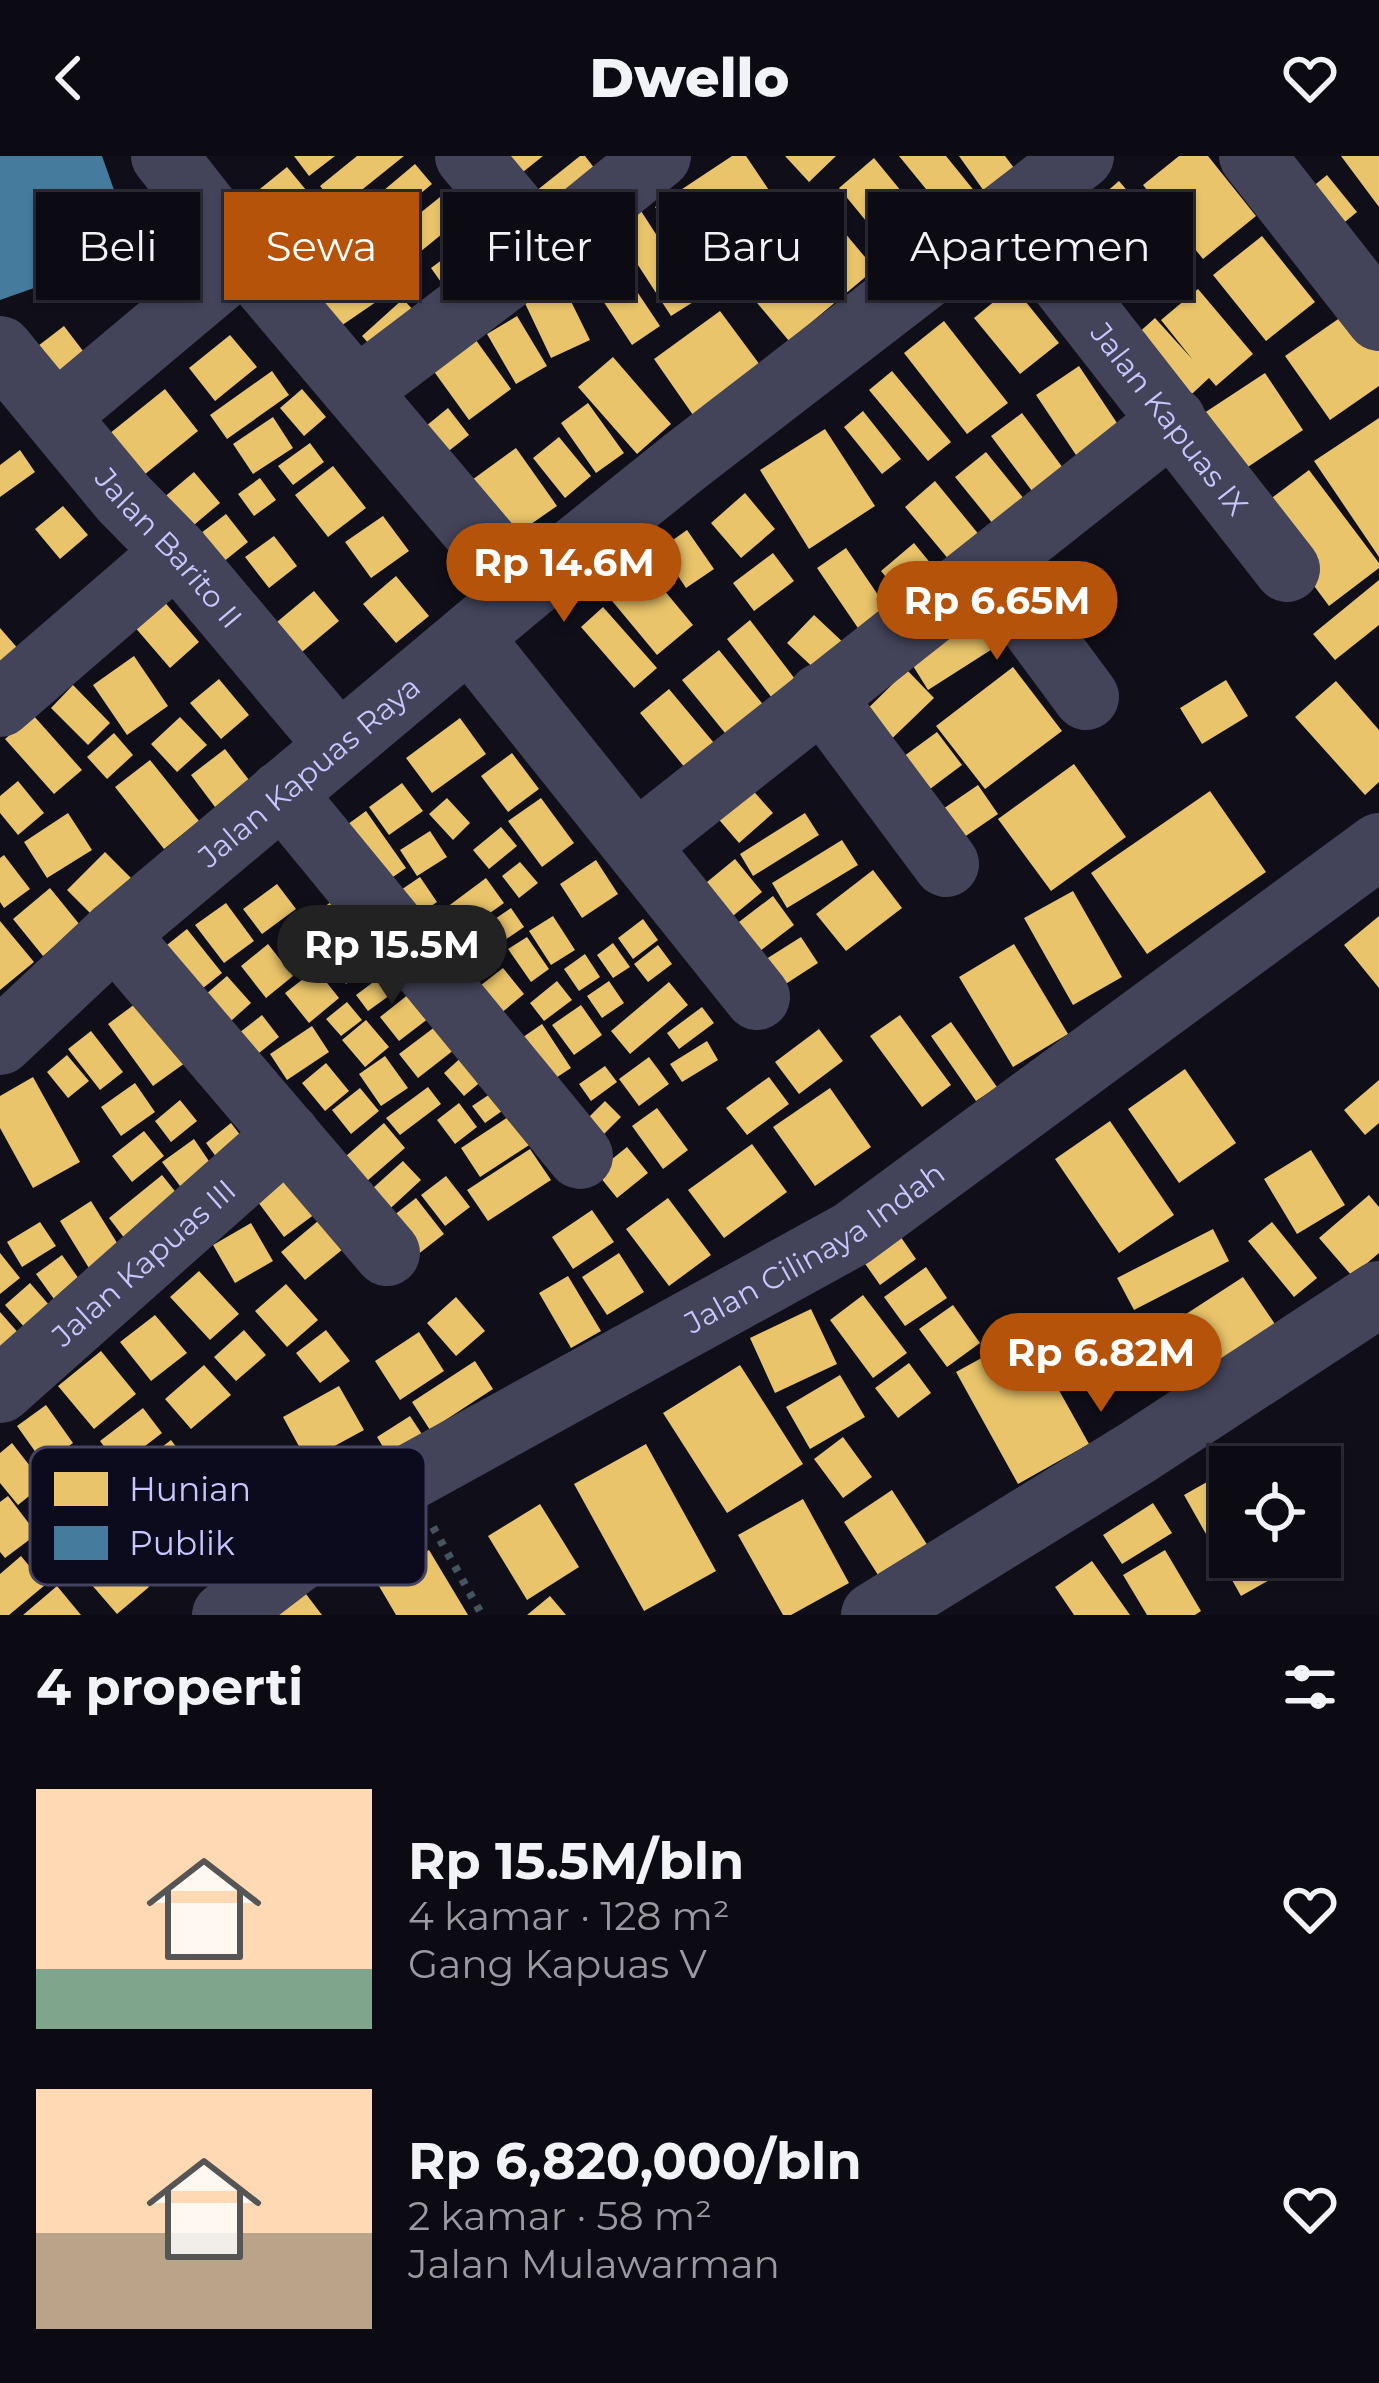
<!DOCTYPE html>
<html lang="id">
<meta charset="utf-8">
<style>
body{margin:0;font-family:Montserrat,sans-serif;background:#1a1921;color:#f1f3f6;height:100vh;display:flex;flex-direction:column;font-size:45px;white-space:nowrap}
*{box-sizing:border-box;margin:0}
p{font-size:39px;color:#9a9ba0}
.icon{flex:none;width:66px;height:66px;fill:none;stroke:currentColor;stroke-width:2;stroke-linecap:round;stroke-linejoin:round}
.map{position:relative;height:1459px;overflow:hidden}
.panel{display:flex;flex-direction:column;background:#0c0b13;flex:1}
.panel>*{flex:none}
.guide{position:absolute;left:36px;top:36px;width:1308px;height:108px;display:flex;gap:24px}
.controls{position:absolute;left:1209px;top:1290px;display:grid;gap:24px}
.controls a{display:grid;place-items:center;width:132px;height:132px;border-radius:0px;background:#0c0b13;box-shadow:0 3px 9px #0004,0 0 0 3px #2c2b33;font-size:60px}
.price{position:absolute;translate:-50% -102px;padding:0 27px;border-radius:42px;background:#b45309;color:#fff;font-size:39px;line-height:78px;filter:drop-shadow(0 3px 6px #0008)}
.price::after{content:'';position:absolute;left:50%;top:72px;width:36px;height:27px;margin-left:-18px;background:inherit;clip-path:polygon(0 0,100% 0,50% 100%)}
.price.selected{background:#222;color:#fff}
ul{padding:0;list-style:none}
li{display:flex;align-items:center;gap:36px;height:300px;padding:0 36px}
li span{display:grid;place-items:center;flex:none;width:336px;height:240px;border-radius:0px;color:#555}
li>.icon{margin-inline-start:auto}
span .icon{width:144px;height:144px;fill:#fffc;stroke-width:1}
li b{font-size:51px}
h2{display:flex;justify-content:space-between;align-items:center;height:144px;padding:0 36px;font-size:51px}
.tag{padding:0 42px;border-radius:0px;background:#0c0b13;box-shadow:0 3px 9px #0004,0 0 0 3px #2c2b33;font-size:42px;line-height:108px}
.tag.selected{background:#b45309;color:#fff}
header{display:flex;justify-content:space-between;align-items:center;height:156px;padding:0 36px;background:#0c0b13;font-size:54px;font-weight:800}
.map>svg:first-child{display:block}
.homes{fill:#e9c46a}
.public{fill:#457b9d}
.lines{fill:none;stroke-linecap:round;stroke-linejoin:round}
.path{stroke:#445560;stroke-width:8;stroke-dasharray:6 9;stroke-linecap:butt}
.minor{stroke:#43445a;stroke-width:66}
.labels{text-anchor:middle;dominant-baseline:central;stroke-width:12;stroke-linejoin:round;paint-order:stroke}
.street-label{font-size:30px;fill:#c8c6ff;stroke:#0c0b1d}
.key{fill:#0c0b1d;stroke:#444361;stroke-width:3}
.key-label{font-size:33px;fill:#c8c6ff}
</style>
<header><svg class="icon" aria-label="back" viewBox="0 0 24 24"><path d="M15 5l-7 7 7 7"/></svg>Dwello<svg class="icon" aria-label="heart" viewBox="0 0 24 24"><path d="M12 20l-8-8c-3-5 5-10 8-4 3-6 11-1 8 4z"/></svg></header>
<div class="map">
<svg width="1379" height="1459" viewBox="0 0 1379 1459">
<rect width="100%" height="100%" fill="#100f19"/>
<path class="homes" d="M294 0H335L309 20Z
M357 0H404L338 53 320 30Z
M494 0H543L513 24Z
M580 0H585L605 26 549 72 526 43Z
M732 0H746L799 79 712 137 655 51Z
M785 0H836L809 26Z
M899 0H946L976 37 948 60Z
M959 0H1005L1017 16 986 38Z
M1179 0H1208L1256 60 1203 103 1143 29Z
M1341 0H1379V51Z
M874 2 943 86 907 115 839 32Z
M415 8 432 28 368 81 352 61Z
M287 11 311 40 253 89 228 59Z
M1327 19 1357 56 1335 74 1306 36Z
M1119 25 1179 95 1142 127 1083 56Z
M450 33 469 56 393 118 373 95Z
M641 55 698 143 671 160 614 72Z
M1064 55 1134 133 1104 160 1034 82Z
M322 56 349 92 302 128 275 92Z
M839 70 875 113 789 185 753 142Z
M474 80 505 122 460 153 431 112Z
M1262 80 1315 146 1266 185 1213 119Z
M616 104 660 170 632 189 588 122Z
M353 114 376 146 335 174 314 142Z
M560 123 590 184 551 202 522 141Z
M1013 130 1059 187 1020 218 974 162Z
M1198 133 1253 198 1216 230 1209 222 1180 249 1126 188 1155 162 1193 204 1161 164Z
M403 143 428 170 387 208 362 180Z
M1354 152 1379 187V230L1330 264 1285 200Z
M720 155 760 209 693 259 654 203Z
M517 160 547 210 516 228 487 178Z
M944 165 1008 247 967 278 904 197Z
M64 170 99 216 56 249 21 203Z
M230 179 257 211 215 245 189 212Z
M473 180 511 233 469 264 430 210Z
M613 201 671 268 637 298 578 231Z
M1079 210 1123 276 1080 305 1036 239Z
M272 215 289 239 227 283 210 259Z
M892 215 951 286 928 305 869 234Z
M1265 217 1303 274 1233 321 1195 263Z
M165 233 198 275 128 332 94 290Z
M302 233 326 261 304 280 280 252Z
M588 247 624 297 596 317 561 267Z
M448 252 469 279 436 305 415 279Z
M863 255 901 303 882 318 844 271Z
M1022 257 1066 316 1035 339 991 280Z
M273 261 293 292 253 318 233 288Z
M1379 262V401L1314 305Z
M825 273 875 350 809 393 760 314Z
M559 281 591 320 565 342 533 302Z
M310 287 324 306 293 329 278 310Z
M516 292 557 350 505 386 465 329Z
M20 294 35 316 0 341V309Z
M986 296 1033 354 1002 379 955 321Z
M333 310 366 352 328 381 295 339Z
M1309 314 1379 407V412L1329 450 1257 353Z
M194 316 220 347 175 385 149 354Z
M260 322 276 344 254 360 238 338Z
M935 325 985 386 955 411 905 351Z
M745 337 775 373 741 402 711 367Z
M63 350 88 379 60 403 35 373Z
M226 358 248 386 207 419 184 390Z
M383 360 409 395 371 422 345 386Z
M687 374 714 413 686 432 660 393Z
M274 380 297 410 269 432 245 401Z
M914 387 945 425 911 452 881 415Z
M846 392 889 455 860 475 817 412Z
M773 397 794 425 754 455 733 427Z
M644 410 693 469 657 499 608 440Z
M396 420 429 460 396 487 363 448Z
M1379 424V469L1335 504 1313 478Z
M314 435 339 465 290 506 265 476Z
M162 443 199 486 170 512 133 469Z
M603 451 657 512 634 532 581 471Z
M973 453 997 490 928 534 905 497Z
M814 459 847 490 820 518 787 487Z
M750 464 795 523 772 542 727 483Z
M0 472 33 510 0 537Z
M719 494 774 562 738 593 682 524Z
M134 500 168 550 127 579 93 529Z
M1013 511 1062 575 985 633 936 570Z
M907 514 934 542 877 597 850 570Z
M219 523 249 559 221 583 190 547Z
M1226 524 1248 560 1202 588 1180 552Z
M1336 525 1379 574V626L1365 639 1295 561Z
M73 529 110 567 88 589 51 552Z
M669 533 724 599 695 624 640 557Z
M33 559 82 614 54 638 5 583Z
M180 561 207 589 177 616 151 588Z
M460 562 486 598 432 637 406 602Z
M937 576 962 609 906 651 881 617Z
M114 577 133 599 107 623 87 601Z
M225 593 249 624 215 651 191 619Z
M512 597 539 633 508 656 481 620Z
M150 604 199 665 164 693 115 631Z
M1074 608 1126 681 1051 735 998 663Z
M18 625 44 657 18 679 0 657V640Z
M402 627 423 655 389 679 369 651Z
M978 629 998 658 941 697 921 668Z
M749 630 773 657 739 687 715 659Z
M1210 635 1266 716 1147 798 1091 717Z
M447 642 470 667 453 684 429 658Z
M541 642 574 687 542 711 508 665Z
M366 655 406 712 377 732 337 676Z
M68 657 92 694 47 722 24 686Z
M805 657 819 679 753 720 740 698Z
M501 671 517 690 489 713 473 694Z
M430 675 447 701 417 720 400 694Z
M842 684 858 709 787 752 772 727Z
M105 696 142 733 104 771 67 734Z
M4 699 30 733 4 752 0 746V702Z
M735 703 762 736 717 773 690 740Z
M596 704 618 738 582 762 560 728Z
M520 706 538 727 519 742 502 720Z
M873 714 902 752 846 795 816 758Z
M420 721 437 746 409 765 392 740Z
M486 722 504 747 452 784 435 760Z
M277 728 296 753 262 778 243 753Z
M50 732 80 769 43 800 13 763Z
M1073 735 1122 821 1073 849 1024 762Z
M339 740 356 764 311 796 294 773Z
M773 740 794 769 756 798 735 769Z
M226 747 254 785 224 807 195 769Z
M511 752 524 771 499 788 486 769Z
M553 760 575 794 551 809 529 775Z
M1379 760V832L1344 789Z
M643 763 658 784 633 803 618 782Z
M0 765 34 806 0 834Z
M187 773 222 817 183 848 148 804Z
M527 781 549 813 531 826 508 793Z
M801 781 818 807 781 831 763 805Z
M353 783 372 808 346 828 327 803Z
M613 787 630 811 613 822 597 799Z
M268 788 293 820 266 842 241 810Z
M1014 788 1068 878 1013 911 959 821Z
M479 789 492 803 465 828 452 815Z
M658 789 672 808 648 826 634 808Z
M585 798 600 821 579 835 564 813Z
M392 812 404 829 368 855 356 839Z
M503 812 524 838 494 863 472 836Z
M316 813 339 842 309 867 285 837Z
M227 820 251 847 222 873 198 845Z
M557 825 572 844 544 865 530 847Z
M609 825 624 847 602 862 587 840Z
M669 826 688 849 630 898 611 875Z
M414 834 433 859 399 885 380 861Z
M139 845 185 907 153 930 108 868Z
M347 846 362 864 341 880 326 863Z
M581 849 602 879 574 899 552 869Z
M702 851 714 867 679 893 667 877Z
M262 859 279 881 244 909 226 887Z
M900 859 951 929 922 951 870 880Z
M366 864 389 891 365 911 342 884Z
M951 866 997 931 976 945 931 880Z
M440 867 459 890 418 922 399 898Z
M542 868 571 912 542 931 513 888Z
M312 870 329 896 287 924 270 898Z
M819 873 843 905 799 938 775 906Z
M91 875 123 916 100 934 68 893Z
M707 885 718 904 682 926 670 908Z
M67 899 89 925 68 942 47 916Z
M464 899 484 923 464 940 444 917Z
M385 900 408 932 381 950 359 918Z
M649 901 669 928 639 950 619 923Z
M326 907 349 935 325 955 302 927Z
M605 910 617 926 591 945 579 928Z
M1185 913 1236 987 1179 1027 1128 953Z
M33 921 80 1006 33 1032 0 972V940Z
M769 921 789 948 747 979 726 952Z
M1379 924V967L1365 979 1344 954Z
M135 927 155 956 121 980 101 951Z
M428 931 441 948 400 979 386 962Z
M360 932 379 955 351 978 332 954Z
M830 932 871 991 815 1030 773 971Z
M490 938 502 955 485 967 472 950Z
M180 944 197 965 171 986 155 965Z
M605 945 621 961 594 988 578 972Z
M459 947 477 971 455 988 437 964Z
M657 952 688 994 663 1013 632 970Z
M517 955 537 984 480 1021 461 992Z
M1110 965 1174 1059 1119 1097 1055 1003Z
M231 967 251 993 225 1013 206 987Z
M384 967 405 992 367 1025 346 1000Z
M144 975 164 1000 132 1026 112 1000Z
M194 983 217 1017 186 1038 162 1006Z
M752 988 787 1036 724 1082 688 1034Z
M627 991 648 1017 617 1042 596 1016Z
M530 993 551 1024 488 1065 467 1034Z
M1311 994 1345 1049 1297 1078 1264 1023Z
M403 1005 421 1024 381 1061 363 1041Z
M289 1016 319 1055 284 1081 255 1042Z
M162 1019 190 1054 138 1100 109 1062Z
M446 1020 470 1051 445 1070 421 1039Z
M1369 1039 1379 1051V1097L1352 1120 1319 1082Z
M416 1042 444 1078 403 1110 375 1074Z
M668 1042 711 1099 669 1130 626 1073Z
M91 1045 127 1103 95 1122 60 1065Z
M592 1054 614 1086 573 1113 552 1081Z
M324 1060 348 1089 305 1124 281 1096Z
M40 1066 56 1090 22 1111 7 1086Z
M1272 1066 1317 1122 1294 1141 1248 1085Z
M251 1067 273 1105 235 1127 213 1089Z
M1213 1073 1229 1105 1134 1154 1117 1122Z
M898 1077 916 1103 880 1129 861 1102Z
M0 1097 20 1122 0 1138Z
M619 1097 644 1136 607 1159 582 1121Z
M62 1099 89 1137 64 1157 36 1118Z
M926 1111 947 1142 905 1170 884 1141Z
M199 1115 239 1158 210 1184 170 1141Z
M568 1120 601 1175 571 1192 539 1137Z
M1243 1121 1285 1183 1224 1222 1183 1160Z
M30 1127 57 1158 32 1180 5 1149Z
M286 1128 318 1164 287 1191 255 1155Z
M863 1139 907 1197 873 1222 830 1164Z
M456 1141 485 1175 456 1200 427 1167Z
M953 1149 980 1187 947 1211 919 1173Z
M811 1153 837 1208 775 1237 750 1182Z
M0 1156 28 1188 0 1199Z
M155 1159 187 1197 151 1225 120 1186Z
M244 1174 266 1199 236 1225 214 1201Z
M326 1174 350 1205 320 1227 296 1197Z
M419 1176 444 1215 400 1244 375 1205Z
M1027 1177 1089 1288 1018 1328 956 1216Z
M101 1195 136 1238 94 1273 58 1230Z
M475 1205 493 1233 430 1274 412 1246Z
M909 1207 931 1237 898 1262 875 1232Z
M204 1209 231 1239 191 1273 165 1243Z
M740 1209 803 1308 727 1357 663 1257Z
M840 1219 865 1261 810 1293 786 1251Z
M339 1230 364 1274 307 1305 283 1261Z
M46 1249 73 1287 44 1308 17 1270Z
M143 1252 162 1277 119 1310 100 1285Z
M410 1260 429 1289 395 1311 377 1281Z
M843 1281 872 1321 843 1342 814 1303Z
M171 1284 186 1304 152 1330 137 1310Z
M12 1287 44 1328 18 1349 0 1327V1297Z
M646 1288 716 1415 644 1455 574 1328Z
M1221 1318 1230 1333V1401H1268L1278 1419 1241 1440 1184 1339Z
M892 1334 937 1404 889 1436 844 1366Z
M8 1340 37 1378 5 1402 0 1396V1346Z
M803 1343 849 1427 791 1459H783L738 1379Z
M1153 1347 1172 1377 1122 1408 1103 1379Z
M540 1348 579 1411 527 1444 488 1380Z
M110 1386 149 1431 117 1458 78 1413Z
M429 1394 468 1459H396L376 1425Z
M1165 1394 1201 1455 1195 1459H1147L1123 1419Z
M21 1400 45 1429 9 1459H0V1418Z
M1092 1405 1130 1459H1074L1055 1431Z
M57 1430 81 1459H23Z
M306 1438 322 1459H278Z
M550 1440 566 1459H527Z"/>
<path class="public" d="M0 0H102L136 96 0 144Z"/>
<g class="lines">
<path class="path" d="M433 1371 482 1459"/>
<g class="minor">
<path d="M164 0 244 102 525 434"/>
<path d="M468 0 545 92"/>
<path d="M1252 0 1379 162"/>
<path id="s1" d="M1009 57 1287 413"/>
<path id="s2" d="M0 193 124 343 176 396 339 590"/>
<path d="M359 233 545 92 658 0"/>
<path d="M57 259 244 102"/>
<path d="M990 411 1086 541"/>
<path d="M469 481 757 841"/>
<path d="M821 540 946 708"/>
<path d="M0 548 176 396"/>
<path d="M282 637 580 1000"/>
<path d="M636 689 1173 264"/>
<path d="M115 778 387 1097"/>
<path id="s3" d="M0 886 115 778 525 434 684 306 1081 0"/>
<path id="s4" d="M0 1234 287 979"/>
<path id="s5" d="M225 1459 392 1331 852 1078 1379 690"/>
<path d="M874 1459 1138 1296 1379 1138"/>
</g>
</g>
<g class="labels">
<g class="street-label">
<text stroke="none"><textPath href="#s1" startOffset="261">Jalan Kapuas IX</textPath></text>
<text stroke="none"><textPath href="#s2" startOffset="261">Jalan Barito II</textPath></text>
<text stroke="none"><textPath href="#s3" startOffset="411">Jalan Kapuas Raya</textPath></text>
<text stroke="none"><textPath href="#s5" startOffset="696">Jalan Cilinaya Indah</textPath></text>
<text stroke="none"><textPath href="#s4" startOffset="192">Jalan Kapuas III</textPath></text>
</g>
</g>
<rect x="30" y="1291" width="396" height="138" rx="18" class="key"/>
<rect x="54" y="1316" width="54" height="34" fill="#e9c46a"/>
<rect x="54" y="1370" width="54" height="34" fill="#457b9d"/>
<g class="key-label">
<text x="129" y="1345">Hunian</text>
<text x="129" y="1399">Publik</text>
</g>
</svg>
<div class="controls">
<a><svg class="icon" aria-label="locate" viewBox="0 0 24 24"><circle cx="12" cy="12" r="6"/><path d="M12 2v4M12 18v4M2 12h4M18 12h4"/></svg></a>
</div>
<b class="price" style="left:564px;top:469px">Rp 14.6M</b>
<b class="price" style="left:997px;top:507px">Rp 6.65M</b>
<b class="price selected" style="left:392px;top:851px">Rp 15.5M</b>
<b class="price" style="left:1101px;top:1259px">Rp 6.82M</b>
<div class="guide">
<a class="tag">Beli</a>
<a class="tag selected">Sewa</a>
<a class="tag">Filter</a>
<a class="tag">Baru</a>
<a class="tag">Apartemen</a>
</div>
</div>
<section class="panel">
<h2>4 properti<svg class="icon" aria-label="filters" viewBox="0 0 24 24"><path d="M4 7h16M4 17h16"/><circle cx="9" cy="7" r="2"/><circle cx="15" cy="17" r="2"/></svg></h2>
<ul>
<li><span style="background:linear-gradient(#ffd9b3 75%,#7fa58c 0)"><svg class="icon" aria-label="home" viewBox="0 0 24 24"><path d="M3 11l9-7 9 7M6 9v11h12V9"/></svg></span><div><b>Rp 15.5M/bln</b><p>4 kamar · 128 m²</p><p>Gang Kapuas V</p></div><svg class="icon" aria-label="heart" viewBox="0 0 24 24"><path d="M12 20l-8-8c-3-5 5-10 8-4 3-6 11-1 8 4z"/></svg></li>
<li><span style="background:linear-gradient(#ffd9b3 60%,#b9a48a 0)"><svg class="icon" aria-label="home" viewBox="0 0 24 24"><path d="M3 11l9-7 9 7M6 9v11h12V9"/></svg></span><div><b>Rp 6,820,000/bln</b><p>2 kamar · 58 m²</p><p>Jalan Mulawarman</p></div><svg class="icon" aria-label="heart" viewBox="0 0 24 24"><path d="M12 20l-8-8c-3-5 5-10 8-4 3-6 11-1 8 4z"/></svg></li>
</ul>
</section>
